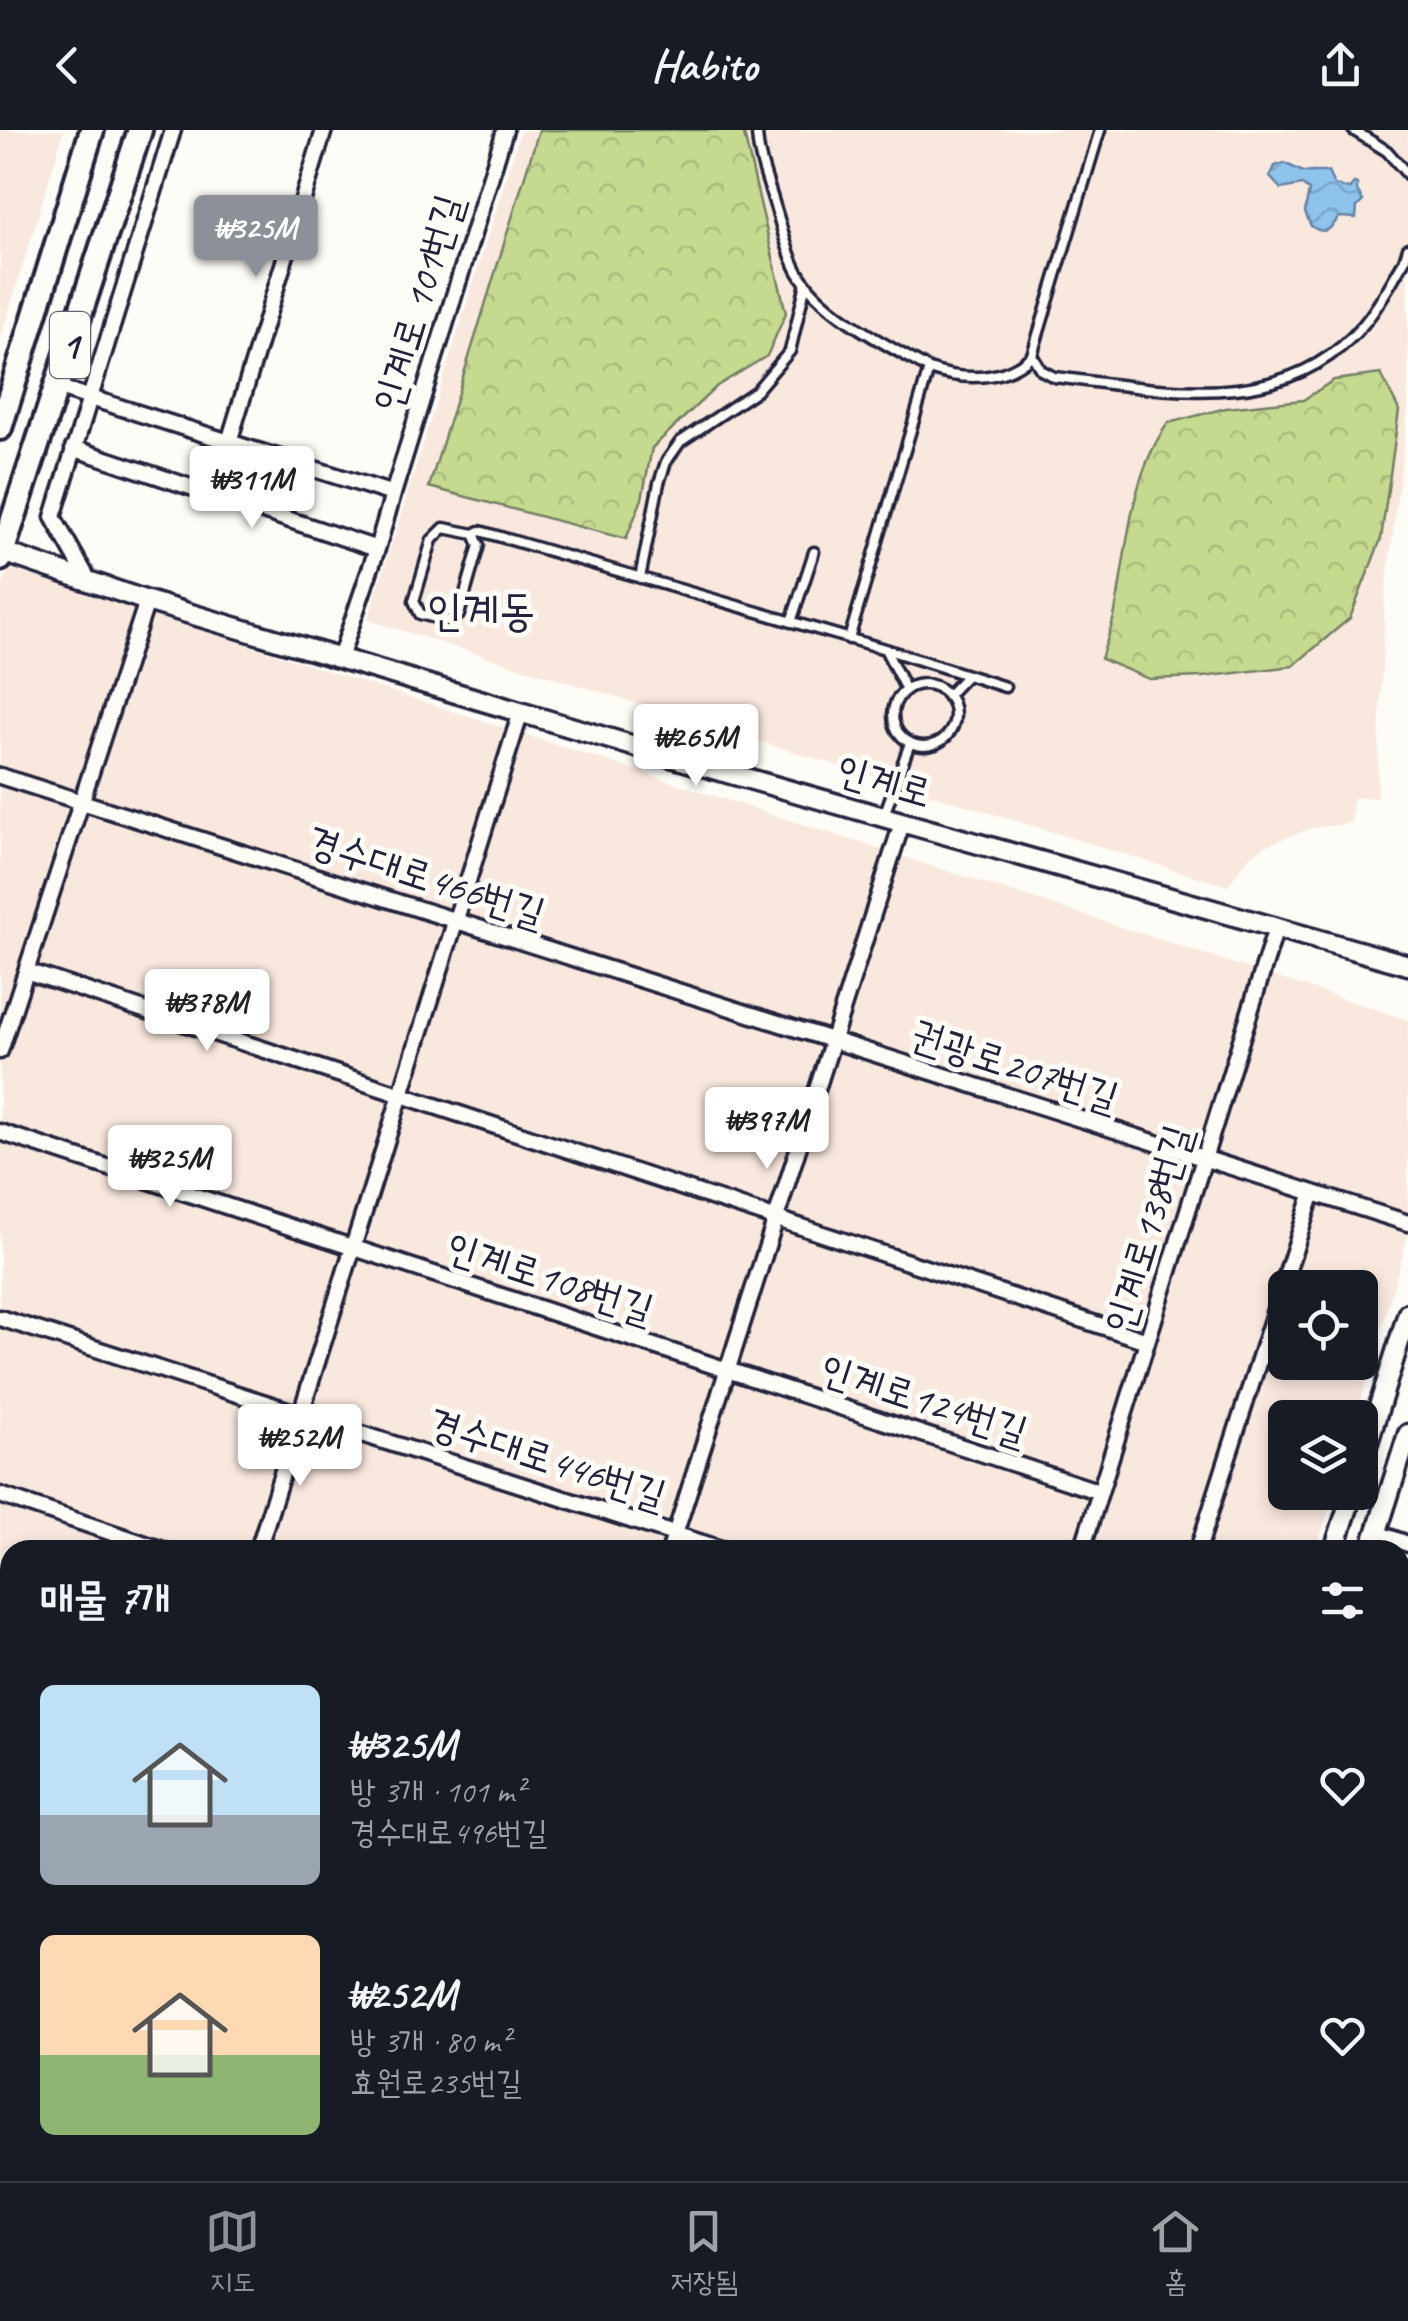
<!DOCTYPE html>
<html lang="ko">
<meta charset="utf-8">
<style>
body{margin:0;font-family:Caveat,"Poor Story",sans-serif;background:#242831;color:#f1f3f6;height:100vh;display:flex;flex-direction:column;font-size:38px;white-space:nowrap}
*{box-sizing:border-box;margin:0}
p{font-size:32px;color:#9ea1a6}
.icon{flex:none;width:55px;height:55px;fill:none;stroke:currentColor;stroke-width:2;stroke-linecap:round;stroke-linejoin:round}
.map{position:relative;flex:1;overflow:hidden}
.panel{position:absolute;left:0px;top:1410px;width:1410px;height:642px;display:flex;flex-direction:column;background:#171b24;border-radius:30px 30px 0 0;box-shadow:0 5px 15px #0003}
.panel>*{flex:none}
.tools{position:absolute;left:1268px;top:1140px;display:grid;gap:20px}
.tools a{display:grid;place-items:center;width:110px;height:110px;border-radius:15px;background:#171b24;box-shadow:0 5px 15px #0003;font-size:50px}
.price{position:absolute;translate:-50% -85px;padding:0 22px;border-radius:10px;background:#fff;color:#222;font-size:32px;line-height:65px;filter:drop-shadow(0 2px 5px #0008)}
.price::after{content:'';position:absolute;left:50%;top:60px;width:30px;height:22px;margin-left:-15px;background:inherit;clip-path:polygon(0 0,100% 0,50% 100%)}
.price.active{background:#8c9099;color:#fff}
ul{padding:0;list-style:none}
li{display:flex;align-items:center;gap:30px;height:250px;padding:0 40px}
li span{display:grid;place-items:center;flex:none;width:280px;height:200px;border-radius:15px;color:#555}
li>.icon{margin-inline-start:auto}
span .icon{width:120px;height:120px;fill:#fffc;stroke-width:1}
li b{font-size:42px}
h2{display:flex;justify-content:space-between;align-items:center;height:120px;padding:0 40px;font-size:42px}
header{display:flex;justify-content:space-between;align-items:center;height:130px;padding:0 40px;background:#171b24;font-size:45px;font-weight:700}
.tab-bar{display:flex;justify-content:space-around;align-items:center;height:140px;border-top:2px solid #363941;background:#171b24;font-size:28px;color:#9ea1a6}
.tab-bar a{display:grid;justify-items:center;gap:5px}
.tab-bar .active{color:#8c9099}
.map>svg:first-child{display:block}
.built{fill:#f9e8de;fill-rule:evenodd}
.forest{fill:url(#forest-crowns);stroke:#747e65;stroke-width:2.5}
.water{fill:url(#water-waves);stroke:#6383a5;stroke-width:2.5}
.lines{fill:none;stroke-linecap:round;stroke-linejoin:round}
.service-casing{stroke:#22223b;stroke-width:15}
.pedestrian-casing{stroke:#22223b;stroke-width:18}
.minor-casing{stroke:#22223b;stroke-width:21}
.tertiary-casing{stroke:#22223b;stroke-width:25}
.primary-casing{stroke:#22223b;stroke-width:30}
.service{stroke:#fdfcf7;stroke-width:8}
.pedestrian{stroke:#fdfcf7;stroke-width:10}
.minor{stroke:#fdfcf7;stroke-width:14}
.tertiary{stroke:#fdfcf7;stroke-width:18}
.primary{stroke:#fdfcf7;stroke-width:22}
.labels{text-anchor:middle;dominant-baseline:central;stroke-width:10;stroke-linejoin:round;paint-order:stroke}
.shield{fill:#fdfcf7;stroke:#646373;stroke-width:2.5}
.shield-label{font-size:38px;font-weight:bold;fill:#22223b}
.street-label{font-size:40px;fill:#22223b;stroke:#fdfcf7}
.quarter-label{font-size:45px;fill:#22223b;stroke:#fdfcf7}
</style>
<header><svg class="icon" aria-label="back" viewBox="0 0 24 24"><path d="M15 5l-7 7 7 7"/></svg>Habito<svg class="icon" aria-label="share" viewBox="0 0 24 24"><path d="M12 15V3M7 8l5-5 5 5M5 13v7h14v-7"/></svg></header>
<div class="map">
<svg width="1408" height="2051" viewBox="0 0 1408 2051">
<defs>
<pattern id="forest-crowns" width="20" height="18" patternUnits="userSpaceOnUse" patternTransform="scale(2.5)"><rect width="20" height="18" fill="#c5da8f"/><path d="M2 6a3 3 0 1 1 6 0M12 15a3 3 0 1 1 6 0" fill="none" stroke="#a9bb7c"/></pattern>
<pattern id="water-waves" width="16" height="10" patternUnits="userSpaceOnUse" patternTransform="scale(2.5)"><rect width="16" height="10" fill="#8ec3ec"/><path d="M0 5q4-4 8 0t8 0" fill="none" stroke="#7aa7cb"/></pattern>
</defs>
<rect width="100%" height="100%" fill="#fdfcf7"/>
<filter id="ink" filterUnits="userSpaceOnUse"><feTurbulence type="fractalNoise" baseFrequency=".01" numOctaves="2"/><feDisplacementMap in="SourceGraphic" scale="20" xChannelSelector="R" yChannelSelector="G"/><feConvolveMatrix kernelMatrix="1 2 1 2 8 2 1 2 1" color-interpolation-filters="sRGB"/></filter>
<g filter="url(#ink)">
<path class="built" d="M0 0H64L0 210Z
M521 0H1408V281L1385 466 1377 668 1353 667 1351 693 1312 698 1269 714 1250 726 1227 756 368 490Z
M9 438 1408 890V1106L1356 1287 1285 1288V1362L1335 1363 1315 1420H10V2011L0 2008V465ZM1285 1158H1360V1232H1285Z
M1400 1426 1408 1429V1845L1400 1843Z
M109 2043H1112L1109 2051H135Z"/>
<path class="forest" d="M539 0H743L786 183 767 226 717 256 652 318 642 369 626 409 429 357Z
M1381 244 1399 280 1381 409 1350 488 1293 536 1202 547 1149 549 1101 529C1106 512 1113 495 1116 477 1128 414 1130 347 1168 293L1226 278 1303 270 1334 250Z
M304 2043H442L440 2051H302Z"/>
<path class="water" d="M1284 33 1303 42H1328L1334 55 1349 59 1354 53 1357 54V60L1363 71 1357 77 1356 88 1339 87C1331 99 1325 106 1311 96L1305 82 1309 60 1302 55 1281 59 1270 47 1275 36Z"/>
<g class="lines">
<g class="service-casing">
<path id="service" d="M757 0C757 26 768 51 775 76 782 97 787 123 798 142 821 183 889 216 929 239
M1353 0 1387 21 1408 45
M1032 225 1041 240 1054 247C1160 259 1285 288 1363 195 1380 175 1391 152 1404 131L1408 118
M474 404 479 415 459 485 448 491 420 484 414 471 432 410 444 398 474 404 480 401 885 519 906 560
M640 448 659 353 666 332 680 312 756 261 790 221 806 153
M791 492 814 422
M849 509 929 239C963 251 1005 252 1032 225L1100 0
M885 519 1005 557
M893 585a31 31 0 1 1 62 0a31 31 0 1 1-62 0Z
M947 566 967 545
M883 688 910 613
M269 2042 297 2051
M235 2051 238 2042
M416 2051 419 2042"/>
</g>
<g class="pedestrian-casing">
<path id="pedestrian" d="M1400 1635 1408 1638"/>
</g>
<g class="minor-casing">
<path id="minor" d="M56 257 393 364 377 419
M229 312 324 0
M73 318 377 419 340 528
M393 364 505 0
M89 451 53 387 173 0
M0 646 1408 1093
M26 841 1147 1211
M0 921 147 471
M0 1002 1100 1362
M0 1188 724 1420
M0 1365 163 1420
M1377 1403 1408 1414
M258 1420 521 582
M670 1420 902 693
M1082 1420 1276 798
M1198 1420 1312 1065
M0 1541 10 1545
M0 1715 10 1718
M1400 1860 1408 1862
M468 2051 471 2042
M885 2051 888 2042"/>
</g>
<g class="tertiary-casing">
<path id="tertiary" d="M0 421 147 471 664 625 1408 835
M1360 1338 1408 1183
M1334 1420 1353 1362
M1371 1420 1408 1304
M0 2014 10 2017
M92 2042 117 2051
M1142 2051 1144 2042
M1175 2051 1178 2042"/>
</g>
<g class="primary-casing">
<path id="primary" d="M0 298 92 0
M0 429 140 0"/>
</g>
<use href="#service" class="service"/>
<use href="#pedestrian" class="pedestrian"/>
<use href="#minor" class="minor"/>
<use href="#tertiary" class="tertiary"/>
<use href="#primary" class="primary"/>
</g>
</g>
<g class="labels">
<rect class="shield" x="50" y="182" width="40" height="66" rx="8"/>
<g class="shield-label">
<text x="70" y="215">1</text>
</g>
<g class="street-label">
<text transform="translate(418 173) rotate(-73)">인계로 101번길</text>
<text transform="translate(884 651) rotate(16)">인계로</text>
<text transform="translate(426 747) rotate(18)">경수대로466번길</text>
<text transform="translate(1015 936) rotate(18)">권광로207번길</text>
<text transform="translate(1148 1099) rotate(-73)">인계로138번길</text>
<text transform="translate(550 1148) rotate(18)">인계로108번길</text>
<text transform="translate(924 1270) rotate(18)">인계로124번길</text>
<text transform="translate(547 1329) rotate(18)">경수대로446번길</text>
</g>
<g class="quarter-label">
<text x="481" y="480">인계동</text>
</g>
</g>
</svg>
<div class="tools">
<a><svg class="icon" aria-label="locate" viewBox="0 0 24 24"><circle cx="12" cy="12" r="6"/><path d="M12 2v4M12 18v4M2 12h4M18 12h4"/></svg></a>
<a><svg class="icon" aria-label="layers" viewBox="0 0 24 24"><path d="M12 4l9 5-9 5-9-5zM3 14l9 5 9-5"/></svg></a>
</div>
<b class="price active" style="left:256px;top:150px">₩325M</b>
<b class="price" style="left:252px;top:401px">₩311M</b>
<b class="price" style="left:696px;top:659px">₩265M</b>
<b class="price" style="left:207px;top:924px">₩378M</b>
<b class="price" style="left:767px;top:1042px">₩397M</b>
<b class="price" style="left:170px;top:1080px">₩325M</b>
<b class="price" style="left:300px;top:1359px">₩252M</b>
<section class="panel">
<h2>매물 7개<svg class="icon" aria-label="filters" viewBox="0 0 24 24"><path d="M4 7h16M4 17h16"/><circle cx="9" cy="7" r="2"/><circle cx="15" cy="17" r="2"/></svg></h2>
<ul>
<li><span style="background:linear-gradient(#bfe0f5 65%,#9aa5b1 0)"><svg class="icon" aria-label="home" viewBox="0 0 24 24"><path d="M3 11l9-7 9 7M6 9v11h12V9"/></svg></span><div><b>₩325M</b><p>방 3개 · 101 m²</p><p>경수대로496번길</p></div><svg class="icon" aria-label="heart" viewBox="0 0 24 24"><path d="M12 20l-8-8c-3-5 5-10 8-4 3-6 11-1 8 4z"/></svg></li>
<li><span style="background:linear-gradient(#ffd9b3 60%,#8fb573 0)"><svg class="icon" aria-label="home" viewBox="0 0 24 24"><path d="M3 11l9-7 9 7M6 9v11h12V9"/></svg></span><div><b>₩252M</b><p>방 3개 · 80 m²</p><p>효원로235번길</p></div><svg class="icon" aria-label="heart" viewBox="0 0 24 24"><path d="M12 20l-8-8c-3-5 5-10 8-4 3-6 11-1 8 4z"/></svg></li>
</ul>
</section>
</div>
<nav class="tab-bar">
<a class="active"><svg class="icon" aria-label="map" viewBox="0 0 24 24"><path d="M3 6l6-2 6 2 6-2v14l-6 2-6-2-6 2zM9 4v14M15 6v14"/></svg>지도</a>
<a><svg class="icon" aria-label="saved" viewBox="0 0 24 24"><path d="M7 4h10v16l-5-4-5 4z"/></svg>저장됨</a>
<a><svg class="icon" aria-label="home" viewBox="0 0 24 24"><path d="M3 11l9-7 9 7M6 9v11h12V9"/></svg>홈</a>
</nav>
